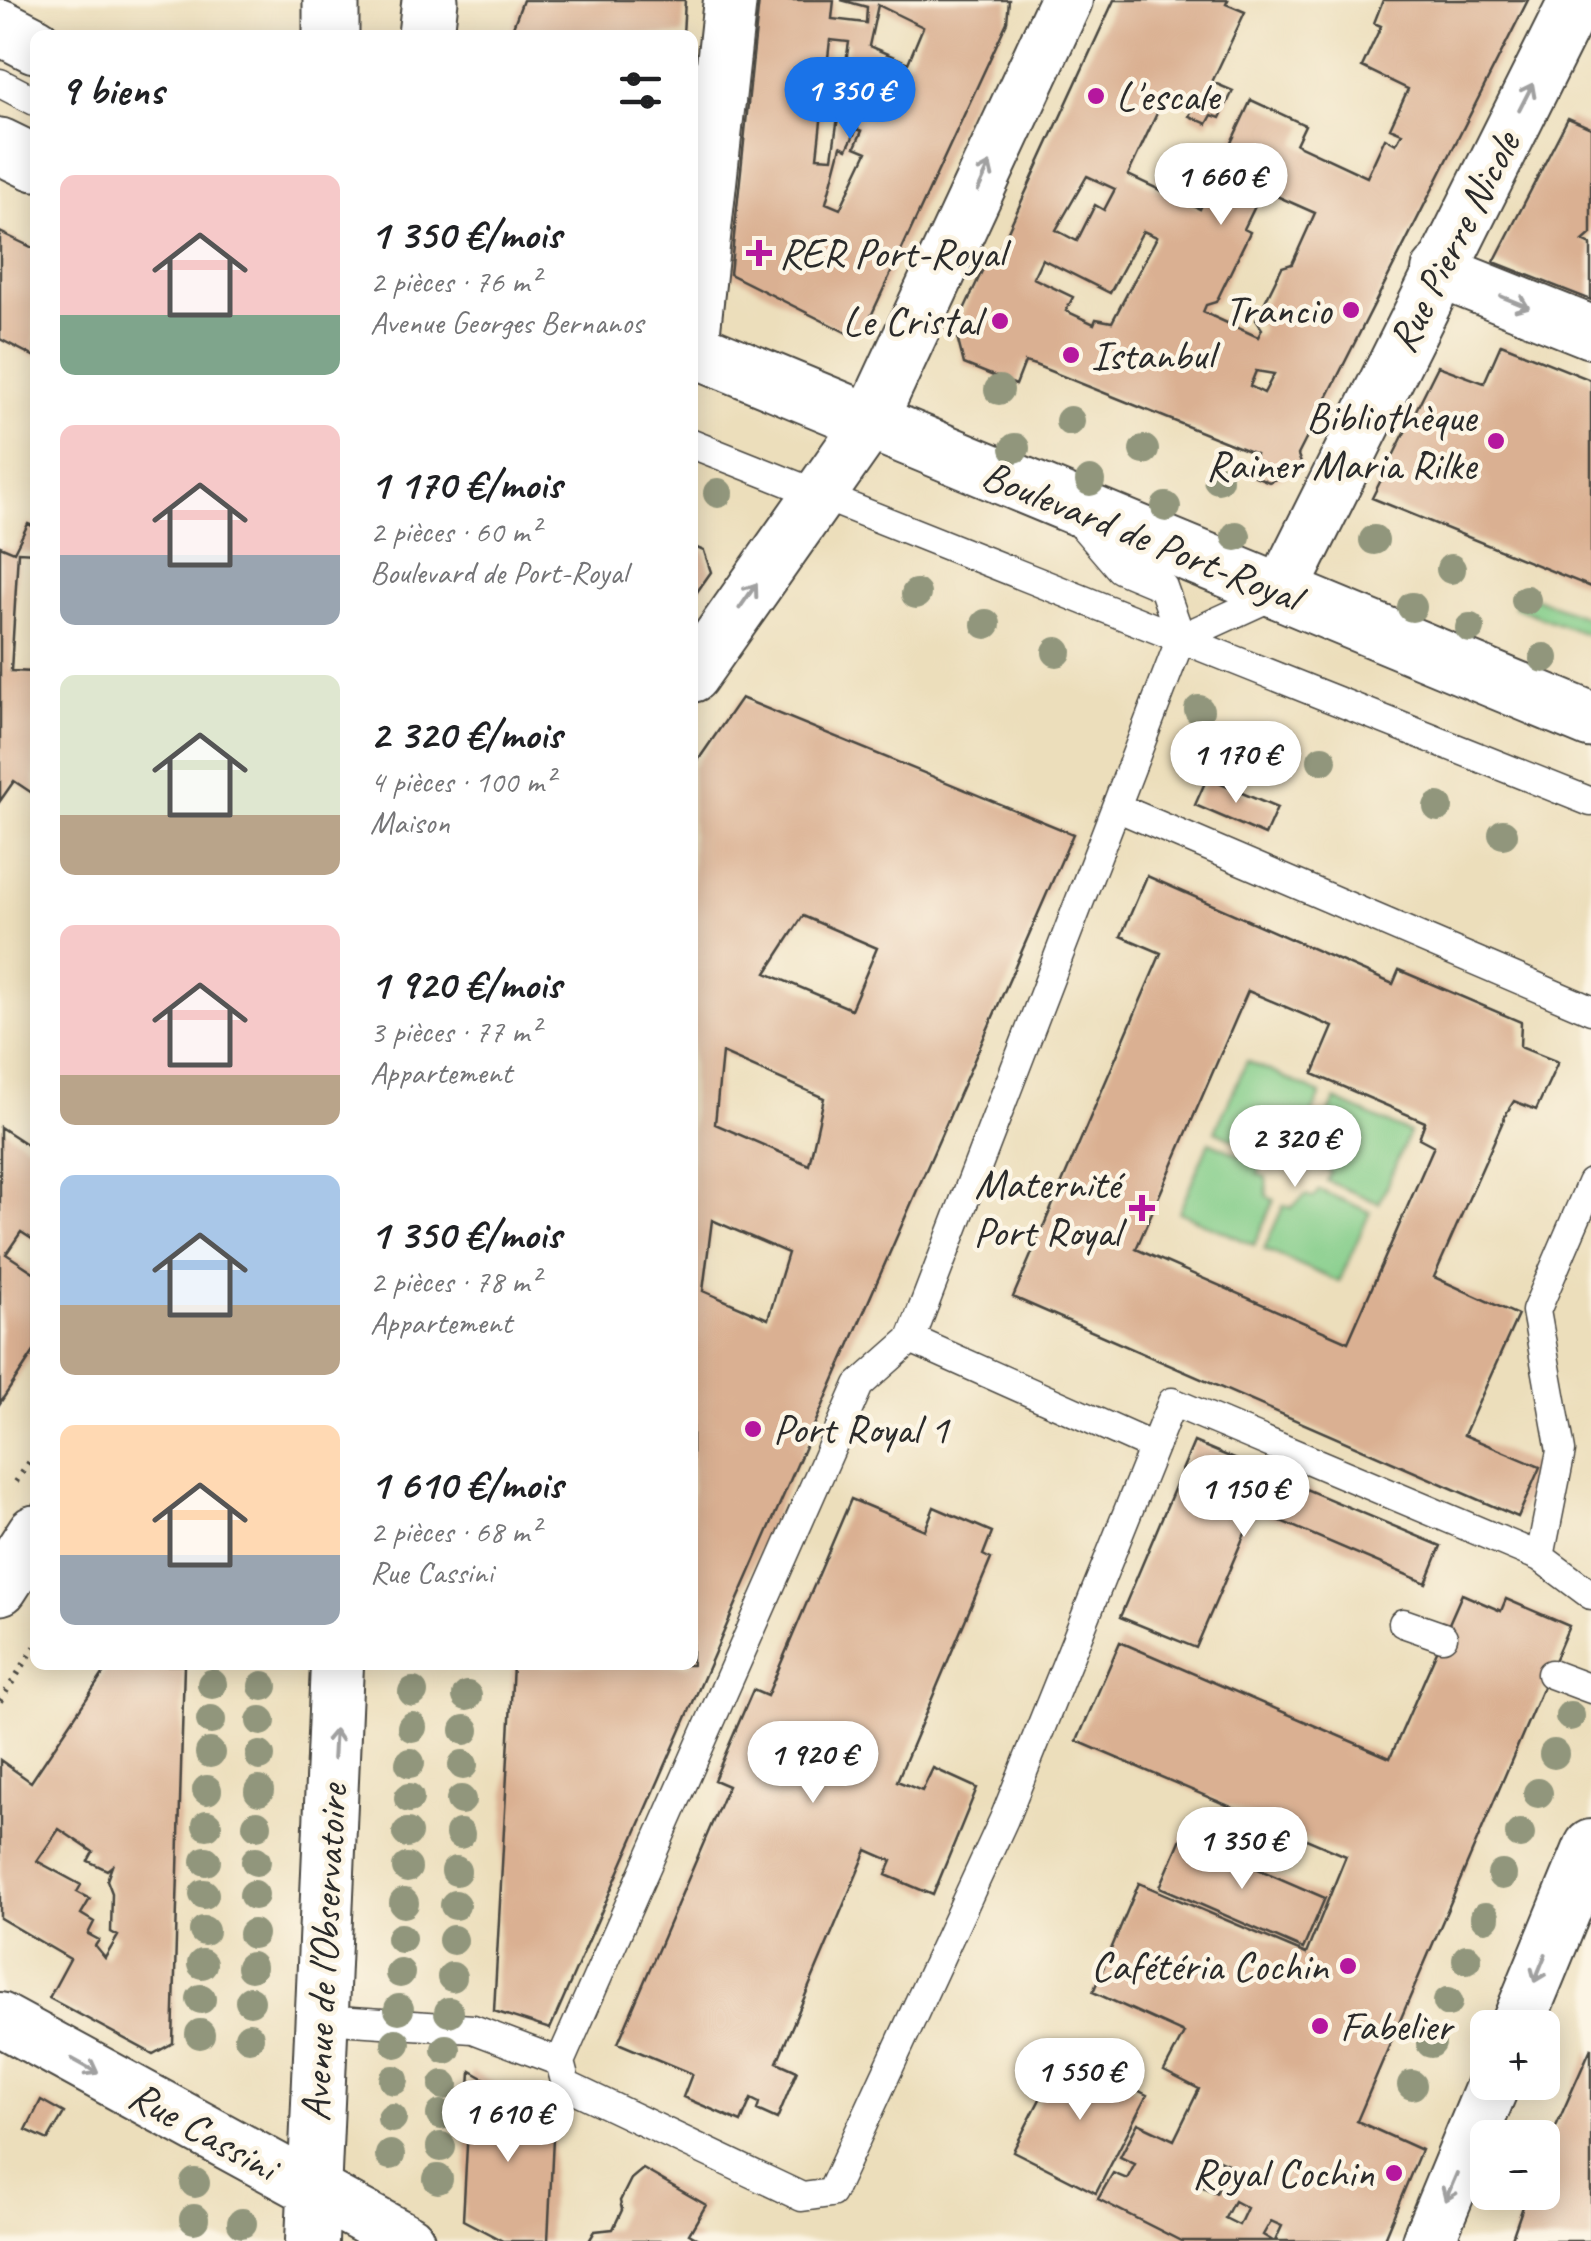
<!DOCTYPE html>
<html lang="fr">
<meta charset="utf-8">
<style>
body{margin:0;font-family:Caveat,sans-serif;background:#f2f2f2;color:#202124;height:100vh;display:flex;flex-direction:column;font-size:38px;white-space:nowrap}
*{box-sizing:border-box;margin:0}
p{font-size:32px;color:#757577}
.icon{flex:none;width:55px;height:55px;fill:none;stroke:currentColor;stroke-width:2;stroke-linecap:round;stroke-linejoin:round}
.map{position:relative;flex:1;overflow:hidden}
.side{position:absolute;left:30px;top:30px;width:668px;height:1640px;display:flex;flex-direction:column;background:#fff;border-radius:15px;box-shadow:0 5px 25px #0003}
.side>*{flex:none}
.fabs{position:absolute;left:1470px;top:2010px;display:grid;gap:20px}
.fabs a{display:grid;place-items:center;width:90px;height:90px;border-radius:15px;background:#fff;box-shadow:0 5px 25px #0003;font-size:50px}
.price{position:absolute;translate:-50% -85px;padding:0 22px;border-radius:35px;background:#fff;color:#222;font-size:32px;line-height:65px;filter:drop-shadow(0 2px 5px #0008)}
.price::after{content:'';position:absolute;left:50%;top:60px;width:30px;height:22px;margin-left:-15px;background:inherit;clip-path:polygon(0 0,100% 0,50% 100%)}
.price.active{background:#1a73e8;color:#fff}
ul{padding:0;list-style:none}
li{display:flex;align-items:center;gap:30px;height:250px;padding:0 30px}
li span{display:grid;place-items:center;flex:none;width:280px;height:200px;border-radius:15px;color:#555}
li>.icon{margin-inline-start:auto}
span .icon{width:120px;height:120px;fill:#fffc;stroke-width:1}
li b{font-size:42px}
h2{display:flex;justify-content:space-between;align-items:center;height:120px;padding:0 30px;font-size:42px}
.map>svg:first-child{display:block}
.green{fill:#84cd8a;stroke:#587c5a;stroke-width:2.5}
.building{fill:#dab092;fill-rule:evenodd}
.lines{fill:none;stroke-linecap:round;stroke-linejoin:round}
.lane-casing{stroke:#484641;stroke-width:31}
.street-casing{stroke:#484641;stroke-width:56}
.secondary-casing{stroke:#484641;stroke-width:59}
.primary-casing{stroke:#484641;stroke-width:59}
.path{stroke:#484641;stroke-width:6;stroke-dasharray:2.5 8;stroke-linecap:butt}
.lane{stroke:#fff;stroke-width:28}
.street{stroke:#fff;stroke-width:52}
.secondary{stroke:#fff;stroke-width:55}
.primary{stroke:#fff;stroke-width:55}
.tree{fill:#91967c}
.oneway{stroke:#a0a0a0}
.poi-dot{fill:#b5179e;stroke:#fcf5e5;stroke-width:4}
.labels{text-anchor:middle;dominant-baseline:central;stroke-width:9;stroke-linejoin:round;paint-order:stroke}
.poi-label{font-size:42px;fill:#2b2b2b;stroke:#fcf5e5;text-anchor:end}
.street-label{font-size:42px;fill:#2b2b2b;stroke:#fcf5e5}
</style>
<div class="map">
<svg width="1591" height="2241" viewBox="0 0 1591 2241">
<rect width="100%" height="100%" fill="#fcf5e5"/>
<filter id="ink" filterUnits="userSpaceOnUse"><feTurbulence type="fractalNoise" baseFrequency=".01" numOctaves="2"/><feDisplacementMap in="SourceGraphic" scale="20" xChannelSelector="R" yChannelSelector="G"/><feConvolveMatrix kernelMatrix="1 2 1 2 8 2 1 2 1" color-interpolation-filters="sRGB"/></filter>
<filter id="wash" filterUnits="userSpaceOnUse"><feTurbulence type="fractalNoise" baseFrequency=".0048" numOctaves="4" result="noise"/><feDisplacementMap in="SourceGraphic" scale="40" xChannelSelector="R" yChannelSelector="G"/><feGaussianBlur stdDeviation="2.25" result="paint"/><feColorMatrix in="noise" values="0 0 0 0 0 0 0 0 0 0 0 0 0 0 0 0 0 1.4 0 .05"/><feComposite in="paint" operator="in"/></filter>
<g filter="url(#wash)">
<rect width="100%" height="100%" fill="#ecdebb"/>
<path class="green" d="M1520 592 1591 619V636L1514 607Z
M1247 1061 1321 1094 1301 1139 1295 1136 1280 1149 1271 1145 1267 1154 1215 1131Z
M1335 1100 1409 1133 1379 1203 1327 1181 1331 1172 1322 1168V1148L1315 1146Z
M1209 1142 1262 1165 1258 1174 1266 1177 1267 1197 1274 1200 1254 1245 1179 1212Z
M1319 1190 1370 1212 1339 1282 1264 1249 1284 1205 1291 1208 1306 1195 1314 1198Z"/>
<g id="blocks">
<path class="building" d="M523 0H685L683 35H510Z
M759 0H834L832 19 866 23 867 7 841 0H1009L1007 22 865 329 849 334 730 274ZM878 5 923 27 908 63 869 46ZM830 40 849 42 832 158 817 157ZM860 77 894 93 884 115 854 101ZM857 129 862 131 855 147 867 152 840 209 826 203 841 146 847 149Z
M1114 0H1228L1226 4 1245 12 1212 82 1233 91 1220 118 1212 115 1207 124 1189 116 1194 106 1166 94 1128 175 1200 209 1251 100 1305 125 1296 144 1367 177 1385 138 1396 144 1402 133 1390 128 1408 89 1362 67 1381 26 1374 23 1383 0H1528L1298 455 1303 469 1269 482 1248 473 1256 454 1035 365 1025 362 1016 385 964 364 955 329 988 258 995 259ZM1087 176 1115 189 1104 210 1095 205 1077 241 1056 230ZM1263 190 1315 213 1292 264 1282 267 1256 320 1262 329 1258 337 1203 312 1206 305 1216 302 1250 232 1244 229ZM1143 231 1157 237 1112 322 1096 319 1094 324 1066 311 1073 297 1033 278 1042 259 1110 293ZM1256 371 1274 374 1264 393 1250 386Z
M1568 118 1591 128V234L1583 241 1591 245V300L1494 262Z
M0 232 35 249V357L0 339Z
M1501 344 1591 380V587L1372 498 1438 366 1484 383Z
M28 524 35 527V553L18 552 11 671 35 672V795L14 781 0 801V546L14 552Z
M692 546 704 551 711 572 692 599Z
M741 698 1073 834 550 2029 494 2011 513 1665H692V769ZM803 916 877 948 851 1009 766 973ZM722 1053 824 1098 809 1165 715 1124ZM712 1220 788 1253 768 1319 703 1291Z
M1207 778 1277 808 1265 835 1195 805Z
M1147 876 1393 984 1399 970 1521 1022 1520 1047 1558 1062 1536 1110 1514 1101 1507 1112 1434 1277 1518 1315 1464 1435 1540 1467 1518 1517 1013 1297 1161 953 1121 936ZM1248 991 1333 1027 1313 1074 1425 1122 1419 1138 1434 1146 1348 1342 1136 1249Z
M0 1127 35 1150V1241L21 1232 6 1254 35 1273V1350L0 1403Z
M1194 1442 1441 1546 1426 1583 1255 1510 1196 1648 1120 1617Z
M851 1499 925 1530 934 1507 992 1532 983 1555 991 1559 897 1781 922 1791 933 1768 977 1788 933 1895 886 1875 892 1861 867 1850 777 2062 797 2071 777 2119 757 2110 759 2103 751 2099 741 2122 683 2097 692 2074 618 2043 728 1786 714 1780 753 1690 767 1696Z
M1462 1594 1501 1611 1506 1599 1569 1626 1357 2121 1421 2150 1383 2241H1275L1282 2226 1271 2221 1263 2235 1273 2241H1181L1098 2199 1113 2173 1127 2179 1135 2164 1120 2157 1138 2123 1174 2140 1199 2089 1164 2071 1184 2033 1093 1992 1139 1883 1306 1954 1346 1856 1077 1741 1120 1642 1390 1758ZM1208 2155 1230 2165 1216 2193 1194 2183ZM1234 2201 1247 2208 1239 2225 1225 2218Z
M109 1665H184L173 2043 153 2054 49 1998 70 1959 0 1918V1760L31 1782ZM59 1829 93 1852 88 1861 107 1870 112 1866 107 1880 112 1893 111 1932 118 1936 105 1958 95 1946 99 1940 88 1934 94 1922 81 1914 90 1899 77 1892 81 1885 37 1861Z
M1182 1836 1325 1898 1303 1949 1160 1887Z
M1591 2048V2241H1511L1528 2192H1542L1546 2149Z
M1064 2053 1147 2095 1096 2193 1013 2151Z
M471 2071 554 2118 548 2241H503L463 2220Z
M41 2100 64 2113 48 2140 26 2130Z
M643 2169 706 2205 689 2234 702 2241H589L595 2231 613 2229 622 2210 620 2201 631 2179Z"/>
</g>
</g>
<g filter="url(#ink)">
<use href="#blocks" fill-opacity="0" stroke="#484641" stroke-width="2.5"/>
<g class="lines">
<g class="lane-casing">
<path id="lane" d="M0 83 35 101
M692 444 1591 802
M1077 519 1120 569 1163 587 1181 638 911 1339 1153 1447
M1181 638 1279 593
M1116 807 1591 1010
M1591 1183 1536 1311 1561 1451 1540 1557 1591 1595
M911 1339 859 1385 560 2062 566 2085 802 2197 831 2193 1004 1819 1172 1402 1540 1557
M1403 1623 1443 1637
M1551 1674 1591 1689
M322 2019 473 2029 560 2062"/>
</g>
<g class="street-casing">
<path id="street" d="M1438 271 1591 332
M692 347 730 0
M1281 592 1576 0
M692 676 869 424 1066 0
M0 2019 408 2241
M1516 2028 1591 1846
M312 2241 337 1665
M1428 2241 1494 2082"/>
</g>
<g class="secondary-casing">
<path id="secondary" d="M692 348 1591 720"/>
</g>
<g class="primary-casing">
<path id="primary" d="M0 27 35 45
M331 35V0
M426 35 430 0
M0 146 35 163
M0 1587 35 1533"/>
</g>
<path class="path" d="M16 1482 35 1454
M0 1701 35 1647"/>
<use href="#lane" class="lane"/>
<use href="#street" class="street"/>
<use href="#secondary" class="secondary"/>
<use href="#primary" class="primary"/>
</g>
<g class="tree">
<circle cx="999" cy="390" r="15"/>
<circle cx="1070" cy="421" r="15"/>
<circle cx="1015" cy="448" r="15"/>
<circle cx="1144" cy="450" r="15"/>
<circle cx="1218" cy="479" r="15"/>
<circle cx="1090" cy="481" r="15"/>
<circle cx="718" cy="493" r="15"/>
<circle cx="1166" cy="507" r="15"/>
<circle cx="1236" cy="536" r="15"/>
<circle cx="1374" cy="540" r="15"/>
<circle cx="1451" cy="569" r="15"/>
<circle cx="916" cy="594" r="15"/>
<circle cx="1526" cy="600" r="15"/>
<circle cx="1412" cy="607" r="15"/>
<circle cx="986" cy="624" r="15"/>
<circle cx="1470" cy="628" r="15"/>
<circle cx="1057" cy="652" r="15"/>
<circle cx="1544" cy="658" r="15"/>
<circle cx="1199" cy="710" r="15"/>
<circle cx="1260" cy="736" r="15"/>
<circle cx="1322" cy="760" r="15"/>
<circle cx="1438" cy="807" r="15"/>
<circle cx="1503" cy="834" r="15"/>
<circle cx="212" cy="1684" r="15"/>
<circle cx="263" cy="1686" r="15"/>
<circle cx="413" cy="1692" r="15"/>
<circle cx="467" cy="1696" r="15"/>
<circle cx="1570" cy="1716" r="15"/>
<circle cx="211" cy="1720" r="15"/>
<circle cx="261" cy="1721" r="15"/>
<circle cx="412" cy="1727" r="15"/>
<circle cx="465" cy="1730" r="15"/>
<circle cx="210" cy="1753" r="15"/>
<circle cx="1554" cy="1754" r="15"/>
<circle cx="260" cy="1756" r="15"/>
<circle cx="410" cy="1763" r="15"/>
<circle cx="463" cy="1765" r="15"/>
<circle cx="207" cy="1790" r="15"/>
<circle cx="259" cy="1791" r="15"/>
<circle cx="1538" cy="1793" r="15"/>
<circle cx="409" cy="1798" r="15"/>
<circle cx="461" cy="1800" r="15"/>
<circle cx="207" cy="1825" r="15"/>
<circle cx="257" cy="1825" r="15"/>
<circle cx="407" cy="1833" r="15"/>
<circle cx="460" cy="1834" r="15"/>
<circle cx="1520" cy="1834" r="15"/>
<circle cx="206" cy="1861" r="15"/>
<circle cx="256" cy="1861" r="15"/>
<circle cx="407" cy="1868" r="15"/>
<circle cx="456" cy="1871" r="15"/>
<circle cx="1502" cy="1875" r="15"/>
<circle cx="204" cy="1894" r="15"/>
<circle cx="254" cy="1895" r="15"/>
<circle cx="404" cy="1903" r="15"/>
<circle cx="455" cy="1905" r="15"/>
<circle cx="1485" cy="1917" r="15"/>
<circle cx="204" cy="1931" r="15"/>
<circle cx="253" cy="1934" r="15"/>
<circle cx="401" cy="1938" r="15"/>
<circle cx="453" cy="1940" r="15"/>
<circle cx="1467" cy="1959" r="15"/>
<circle cx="202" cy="1964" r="15"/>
<circle cx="251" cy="1967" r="15"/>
<circle cx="400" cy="1973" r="15"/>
<circle cx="452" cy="1977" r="15"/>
<circle cx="201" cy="1999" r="15"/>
<circle cx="250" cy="2001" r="15"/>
<circle cx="1448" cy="2002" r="15"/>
<circle cx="399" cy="2009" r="15"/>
<circle cx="449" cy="2012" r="15"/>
<circle cx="200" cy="2034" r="15"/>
<circle cx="249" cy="2037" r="15"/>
<circle cx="396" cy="2043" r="15"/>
<circle cx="1431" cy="2043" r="15"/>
<circle cx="446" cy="2049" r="15"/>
<circle cx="394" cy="2080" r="15"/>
<circle cx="444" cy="2085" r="15"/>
<circle cx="1412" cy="2085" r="15"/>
<circle cx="441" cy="2115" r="15"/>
<circle cx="392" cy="2118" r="15"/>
<circle cx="441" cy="2147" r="15"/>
<circle cx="390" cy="2155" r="15"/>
<circle cx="438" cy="2179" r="15"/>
<circle cx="195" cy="2183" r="15"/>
<circle cx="194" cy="2219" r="15"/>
<circle cx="242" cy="2223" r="15"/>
</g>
<defs><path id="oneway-shaft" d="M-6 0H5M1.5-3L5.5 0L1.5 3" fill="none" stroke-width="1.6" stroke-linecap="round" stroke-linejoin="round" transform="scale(2.5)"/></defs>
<g class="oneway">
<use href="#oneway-shaft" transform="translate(1526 97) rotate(-63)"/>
<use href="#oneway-shaft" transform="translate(984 177) rotate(-66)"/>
<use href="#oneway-shaft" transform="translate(1515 302) rotate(22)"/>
<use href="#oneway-shaft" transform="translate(748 596) rotate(-55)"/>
<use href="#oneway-shaft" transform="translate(334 1744) rotate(-87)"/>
<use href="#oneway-shaft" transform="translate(1540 1968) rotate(112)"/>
<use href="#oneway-shaft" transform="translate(85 2066) rotate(29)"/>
<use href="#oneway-shaft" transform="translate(1451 2187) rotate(113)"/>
</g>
</g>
<g class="poi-dot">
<circle cx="1096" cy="96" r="10"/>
<path d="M754 238h10v10h10v10h-10v10h-10v-10h-10v-10h10z"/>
<circle cx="1351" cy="310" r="10"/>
<circle cx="1000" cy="321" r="10"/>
<circle cx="1071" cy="355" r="10"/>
<circle cx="1496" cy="441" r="10"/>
<path d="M1137 1193h10v10h10v10h-10v10h-10v-10h-10v-10h10z"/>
<circle cx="753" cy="1429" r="10"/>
<circle cx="1348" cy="1966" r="10"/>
<circle cx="1320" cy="2026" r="10"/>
<circle cx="1394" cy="2173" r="10"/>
</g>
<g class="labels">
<g class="poi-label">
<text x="1116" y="96" text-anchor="start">L'escale</text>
<text x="779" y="253" text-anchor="start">RER Port-Royal</text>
<text x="1331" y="310">Trancio</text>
<text x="980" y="321">Le Cristal</text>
<text x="1091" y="355" text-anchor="start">Istanbul</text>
<text x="1476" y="417">Bibliothèque<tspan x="1476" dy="48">Rainer Maria Rilke</tspan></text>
<text x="1120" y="1184">Maternité<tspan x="1120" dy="48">Port Royal</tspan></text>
<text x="773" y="1429" text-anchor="start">Port Royal 1</text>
<text x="1328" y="1966">Cafétéria Cochin</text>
<text x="1340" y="2026" text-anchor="start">Fabelier</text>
<text x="1374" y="2173">Royal Cochin</text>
</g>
<g class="street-label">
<text transform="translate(1454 242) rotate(-63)">Rue Pierre Nicole</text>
<text transform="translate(1141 536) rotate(22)">Boulevard de Port-Royal</text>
<text transform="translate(324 1953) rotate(-87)">Avenue de l'Observatoire</text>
<text transform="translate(203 2131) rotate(29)">Rue Cassini</text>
</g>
</g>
</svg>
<div class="fabs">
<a>+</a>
<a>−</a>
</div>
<b class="price active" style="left:850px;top:142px">1 350 €</b>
<b class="price" style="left:1221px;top:228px">1 660 €</b>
<b class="price" style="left:1236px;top:806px">1 170 €</b>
<b class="price" style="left:1295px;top:1190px">2 320 €</b>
<b class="price" style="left:1244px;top:1540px">1 150 €</b>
<b class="price" style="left:813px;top:1806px">1 920 €</b>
<b class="price" style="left:1242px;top:1892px">1 350 €</b>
<b class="price" style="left:1080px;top:2123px">1 550 €</b>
<b class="price" style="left:508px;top:2165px">1 610 €</b>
<section class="side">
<h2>9 biens<svg class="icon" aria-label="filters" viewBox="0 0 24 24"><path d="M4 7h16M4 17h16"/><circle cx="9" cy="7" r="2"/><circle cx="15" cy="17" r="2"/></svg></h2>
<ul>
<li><span style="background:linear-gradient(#f6c9c9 70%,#7fa58c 0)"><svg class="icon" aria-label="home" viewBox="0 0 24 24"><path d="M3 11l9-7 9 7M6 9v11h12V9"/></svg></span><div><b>1 350 €/mois</b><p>2 pièces · 76 m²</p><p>Avenue Georges Bernanos</p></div></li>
<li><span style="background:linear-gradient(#f6c9c9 65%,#9aa5b1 0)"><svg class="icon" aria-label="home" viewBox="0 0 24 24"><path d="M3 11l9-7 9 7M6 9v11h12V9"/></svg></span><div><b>1 170 €/mois</b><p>2 pièces · 60 m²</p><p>Boulevard de Port-Royal</p></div></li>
<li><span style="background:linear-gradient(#dfe7d0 70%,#b9a48a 0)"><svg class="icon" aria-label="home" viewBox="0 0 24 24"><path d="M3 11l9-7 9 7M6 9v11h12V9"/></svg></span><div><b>2 320 €/mois</b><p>4 pièces · 100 m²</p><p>Maison</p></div></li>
<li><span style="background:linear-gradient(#f6c9c9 75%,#b9a48a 0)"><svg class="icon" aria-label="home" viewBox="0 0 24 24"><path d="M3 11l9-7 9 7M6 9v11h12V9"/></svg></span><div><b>1 920 €/mois</b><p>3 pièces · 77 m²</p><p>Appartement</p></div></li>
<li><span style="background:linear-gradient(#a9c7e8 65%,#b9a48a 0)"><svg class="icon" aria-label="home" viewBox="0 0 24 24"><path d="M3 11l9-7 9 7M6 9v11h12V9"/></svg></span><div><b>1 350 €/mois</b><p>2 pièces · 78 m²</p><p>Appartement</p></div></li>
<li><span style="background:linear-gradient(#ffd9b3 65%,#9aa5b1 0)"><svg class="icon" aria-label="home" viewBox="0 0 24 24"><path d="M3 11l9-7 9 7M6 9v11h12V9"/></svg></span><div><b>1 610 €/mois</b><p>2 pièces · 68 m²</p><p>Rue Cassini</p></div></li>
</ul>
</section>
</div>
